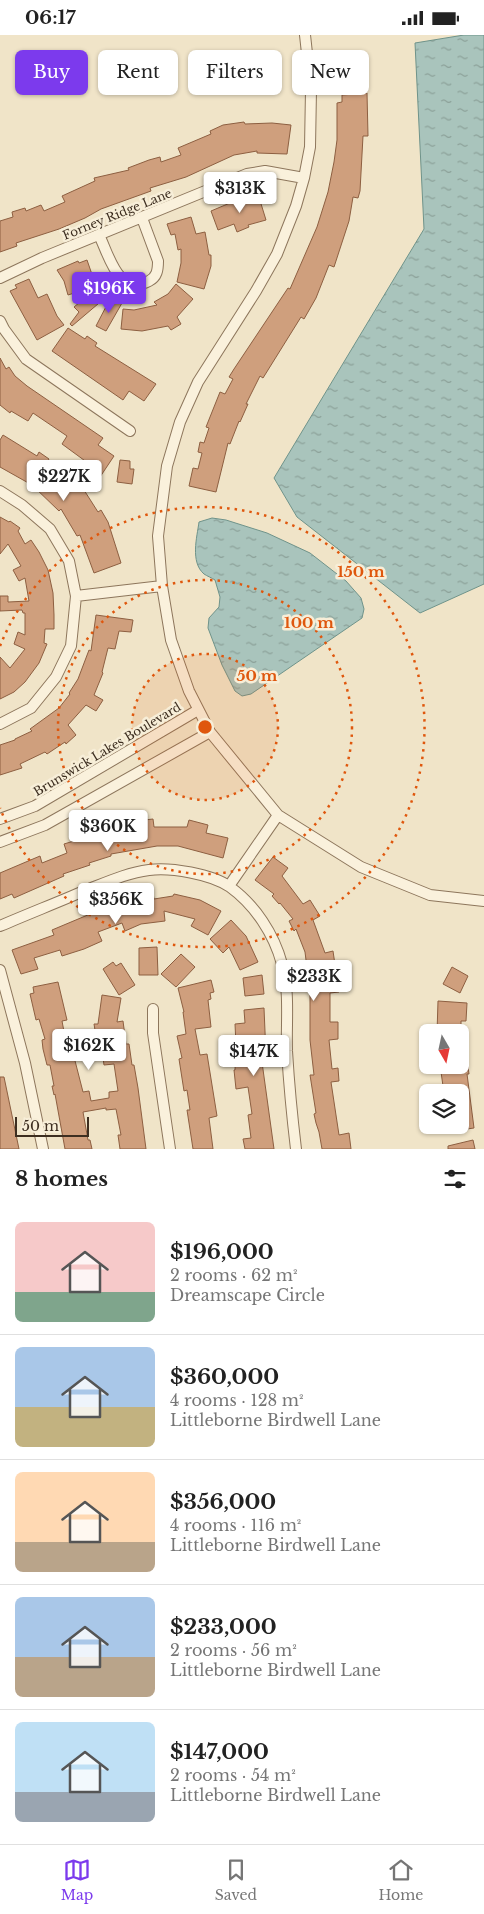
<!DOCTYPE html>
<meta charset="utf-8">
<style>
body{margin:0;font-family:"Libre Baskerville",serif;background:#f6f6f6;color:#222;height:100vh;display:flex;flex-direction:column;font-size:19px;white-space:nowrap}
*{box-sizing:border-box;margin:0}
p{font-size:16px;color:#767676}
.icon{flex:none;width:28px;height:28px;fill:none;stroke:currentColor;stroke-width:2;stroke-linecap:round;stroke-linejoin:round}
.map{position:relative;height:1114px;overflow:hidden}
.sheet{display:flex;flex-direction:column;background:#fff;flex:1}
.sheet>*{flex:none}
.banner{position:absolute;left:15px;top:15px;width:455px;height:45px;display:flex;gap:10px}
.needle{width:32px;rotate:171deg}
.buttons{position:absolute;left:419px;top:989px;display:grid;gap:10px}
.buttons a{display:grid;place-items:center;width:50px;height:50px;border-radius:8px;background:#fff;box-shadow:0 1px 4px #0004;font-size:25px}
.scale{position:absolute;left:15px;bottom:12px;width:74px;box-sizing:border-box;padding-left:5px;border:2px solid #3d2e20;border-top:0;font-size:14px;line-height:18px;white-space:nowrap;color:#3d2e20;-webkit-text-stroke:4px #f7eed8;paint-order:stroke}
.price{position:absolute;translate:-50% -42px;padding:0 11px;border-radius:5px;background:#fff;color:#222;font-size:16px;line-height:32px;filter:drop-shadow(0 1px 2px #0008)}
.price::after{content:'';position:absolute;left:50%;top:30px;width:15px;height:11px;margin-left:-8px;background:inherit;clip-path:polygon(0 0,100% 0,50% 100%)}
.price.on{background:#7c3aed;color:#fff}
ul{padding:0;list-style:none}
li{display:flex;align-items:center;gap:15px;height:125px;padding:0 15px}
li+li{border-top:1px solid #e0e0e0}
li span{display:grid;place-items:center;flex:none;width:140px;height:100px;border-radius:8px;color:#555}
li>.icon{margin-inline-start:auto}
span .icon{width:60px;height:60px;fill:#fffc;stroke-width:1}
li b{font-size:21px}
h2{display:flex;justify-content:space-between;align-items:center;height:60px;padding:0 15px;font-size:21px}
.pill{padding:0 18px;border-radius:8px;background:#fff;box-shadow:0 1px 4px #0004;font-size:18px;line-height:45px}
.pill.on{background:#7c3aed;color:#fff}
.status{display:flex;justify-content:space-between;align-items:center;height:35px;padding:0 25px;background:#fff;direction:ltr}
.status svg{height:14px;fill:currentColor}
.tabs{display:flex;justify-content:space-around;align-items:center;height:70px;border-top:1px solid #e0e0e0;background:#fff;font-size:14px;color:#767676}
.tabs a{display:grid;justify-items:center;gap:2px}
.tabs .on{color:#7c3aed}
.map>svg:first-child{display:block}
.water{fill:url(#water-ripples);stroke:#6f938a}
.building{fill:#cf9f7d;stroke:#8d5f41}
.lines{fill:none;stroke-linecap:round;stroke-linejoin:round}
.minor-casing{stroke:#8d765c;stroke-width:12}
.minor{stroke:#faf1dc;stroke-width:10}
.ring{fill:none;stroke:#df570d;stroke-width:2.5;stroke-dasharray:2.5 5}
.labels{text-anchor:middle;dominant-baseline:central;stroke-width:5;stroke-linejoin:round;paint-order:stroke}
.street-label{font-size:12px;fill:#3d2e20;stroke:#f7eed8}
.centre{fill:#df570d;stroke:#f7eed8;stroke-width:2.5}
.ring-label{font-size:15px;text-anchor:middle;font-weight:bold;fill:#df570d;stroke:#f7eed8;stroke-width:5;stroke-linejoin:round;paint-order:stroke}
</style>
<div class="status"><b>06:17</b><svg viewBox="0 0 49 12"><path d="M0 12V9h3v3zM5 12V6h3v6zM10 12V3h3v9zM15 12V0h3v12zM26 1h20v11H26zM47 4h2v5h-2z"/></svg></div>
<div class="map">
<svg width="484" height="1114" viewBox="0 0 484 1114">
<defs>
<pattern id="water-ripples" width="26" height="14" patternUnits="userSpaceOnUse" patternTransform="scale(1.25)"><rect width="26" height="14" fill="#a9c4bc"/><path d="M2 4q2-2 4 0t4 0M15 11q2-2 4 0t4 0" fill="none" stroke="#8ba098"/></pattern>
</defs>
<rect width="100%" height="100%" fill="#f0e4c8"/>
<path class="water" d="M464 0H484V549L420 578 297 482 274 443 424 194 415 8Z
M212 483 226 485 267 498 310 518 346 546 361 563 364 574 362 583 251 659 242 661 235 656 222 630 208 593 209 583 219 572 220 562 215 545C212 543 207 541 204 539 190 527 197 502 199 487Z"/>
<path class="building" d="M367 58 368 101H363L360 156 358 163 353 162 349 186 334 232 329 230 316 263 304 284 301 282 263 343 260 341 246 369H248L240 387 239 386 230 409 228 408 216 457 189 451 193 433 198 434 202 418 198 417 200 407 204 408 209 393 206 392 220 357 225 359 233 344 229 342 234 334 288 253 290 254 317 192 328 157 334 127 337 105V68L342 67V60Z
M244 87 245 89 272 88 291 90 287 119 257 118V116L234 120 186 142 150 153 151 156 101 174 85 183 59 194 16 208 17 211 0 217V186L13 182 12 177 25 173 26 176 41 170 44 176 65 167 62 161 95 146 94 143 129 135 128 133 149 125 160 122 161 127 181 120 178 113 211 99 210 96 223 90Z
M258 159 266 185 248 190 249 192 237 197 234 189 218 195 211 176 237 165Z
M191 182 196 199 205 197 209 220H211V231L204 254 177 247 181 228V214L178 215 175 199 171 200 167 189Z
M87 225 96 251 68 260 64 246 57 235 78 226 79 228Z
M29 244 38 263 47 259 57 281 64 290 37 305 10 256 17 253 15 250Z
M176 249 193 264 177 282 181 289 171 295 168 291 142 296 121 294 123 274 134 275 157 270 154 267 168 259Z
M97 253 105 263 72 291 70 289 79 277 74 272Z
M111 262 122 268 106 296 96 291Z
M68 293 85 304 87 301 97 308 95 311 156 349 144 366 129 356 123 365 52 316Z
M0 323 6 334 9 332 15 341 27 351 103 403 98 410 114 421 100 442 90 435 92 431 62 409 67 401 33 378 28 386 11 376 10 378 0 370Z
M3 400 37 421 39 417 49 424 46 429 68 450 74 444 84 455 98 477 101 475 108 487 121 528 94 538 80 500 77 501 61 474 59 476 32 450 0 432V405Z
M120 425 130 426V434H134L132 449 117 447Z
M0 482 9 487 10 486 20 493 18 496 25 509 31 505 39 517 48 535 53 558 54 580V594H45L44 608 47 609 39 628 25 647 14 657 0 664V622L10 633 25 614 14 609 18 597 25 600V578H23L22 575 0 576V561H8V567L29 566 25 543 19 546 13 535 21 531 8 509 0 519Z
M96 580 133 585 131 597 119 596 115 614 108 613 102 637 103 638 94 660 103 665 96 676 86 670 68 690 76 700 66 709 65 707 47 719 45 717 20 729 22 733 0 740V710L15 705V704L32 696 30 694 59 673 70 659 69 658 78 644 89 615 91 616Z
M153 784 154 792H187L189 785 208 790 206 798 228 803 223 823 178 811H157L111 819V821L89 828 90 830 63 839 64 841 14 863 12 859 0 864V838L40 821 42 828 67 818 64 809 87 802 86 799 111 792 110 789Z
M273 822 288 833 282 841 303 869 310 865 320 881 313 885 325 918 333 916 339 957 330 958V987H338V1004L329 1005 332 1034 338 1033 339 1046 331 1047 339 1100 349 1098 351 1114H322L319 1097 316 1088 314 1079 316 1078 310 1040H314L310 1005V957L305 917 296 894 294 896 289 886 293 884 280 868 279 869 272 861 274 859 255 845Z
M153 858 154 864 173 861 174 859 200 865 221 876 208 900 191 891 195 884 164 876 165 886 141 889 125 896 122 888 98 897 102 906 84 914 62 921 60 915 34 923 38 934 21 939 12 915 54 900 52 895 133 861Z
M231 885 246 901 258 927 240 935 229 912 223 918 210 904Z
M157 912 158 940H139V913Z
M181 919 195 932 176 952 161 939Z
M113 927 116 931 121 928 135 950 119 960 103 934Z
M452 932 468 941 460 958 443 949Z
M262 940 264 959 245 961 243 943Z
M211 945 214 957 210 958 211 964 208 965 211 992 195 994 200 1020 207 1019 217 1081 209 1083 213 1114H193L187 1075H190L187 1055 184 1056 179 1024 182 1023 177 1001 186 999 183 977H184L178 953Z
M58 947 67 985 62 986 68 1018H73L83 1057 89 1056 91 1066 109 1063V1057L118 1056 114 1029 104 1030 103 1023 97 1024 95 1008H92L91 995H95L94 989H98L102 960 121 963 117 987 123 986 126 1009H129L132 1030H134L138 1053 146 1114H120L118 1100H121L116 1074 106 1075V1073L83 1077 88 1105H90L92 1114H65L55 1059 54 1060 52 1051H54L50 1030H47L43 1014 42 1005 45 1004 39 984 36 985 30 959 34 958 33 952Z
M438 966 467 968 466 986H461V998H437Z
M264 973 266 1020H261L274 1114H245L243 1104 251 1103 248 1080 252 1079 248 1052 236 1054 234 1035H235L236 1010 235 989 245 988 244 975Z
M460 1010H465L469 1039H467L474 1093 460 1095V1058H444L440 1030H460Z
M0 1042H4L19 1114H0Z
M473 1105 475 1114H448V1111Z"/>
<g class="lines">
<g class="minor-casing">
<path id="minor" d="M305 0 311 55 310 112 304 143 296 171 277 219 256 256 198 347 180 387 167 431 158 501 162 551 171 605 189 656 210 697 278 780 361 832 430 860 484 866
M99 200C109 220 118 262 149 246 157 242 158 235 158 226L142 183
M0 243 42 223 247 139 265 136 304 143
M0 286 4 294 26 324 130 396
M0 456 22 470 50 494 69 526 76 561 71 611 56 642 31 673 0 689
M76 561 162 551
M0 784 35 771 198 675
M0 807 45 790 210 697
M229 851 278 780
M0 891C28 879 56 868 84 856 105 848 126 838 149 835 170 832 212 839 230 852 255 870 274 899 282 929 290 957 286 987 287 1016 289 1049 292 1081 296 1114
M0 935 25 1028 43 1114
M153 974V998L170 1114"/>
</g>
<use href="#minor" class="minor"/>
</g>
<circle cx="205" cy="692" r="73" fill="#df570d" fill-opacity=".12"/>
<g class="ring">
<circle cx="205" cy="692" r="73"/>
<circle cx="205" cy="692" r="147"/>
<path d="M0 611A220 220 0 1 1 0 773"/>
</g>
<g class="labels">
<g class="street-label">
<text transform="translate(117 179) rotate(-22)">Forney Ridge Lane</text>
<text transform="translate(107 714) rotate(-31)">Brunswick Lakes Boulevard</text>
</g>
</g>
<circle cx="205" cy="692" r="8" class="centre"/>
<g class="ring-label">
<text x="361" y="542">150 m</text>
<text x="309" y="593">100 m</text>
<text x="257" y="646">50 m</text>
</g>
</svg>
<div class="buttons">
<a><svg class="needle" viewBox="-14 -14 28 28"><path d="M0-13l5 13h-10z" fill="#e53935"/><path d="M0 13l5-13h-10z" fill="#767676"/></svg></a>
<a><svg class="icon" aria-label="layers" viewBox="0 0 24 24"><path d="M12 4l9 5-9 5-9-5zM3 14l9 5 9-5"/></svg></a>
</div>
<div class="scale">50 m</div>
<b class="price" style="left:240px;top:179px">$313K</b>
<b class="price on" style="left:109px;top:279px">$196K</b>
<b class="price" style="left:64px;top:467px">$227K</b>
<b class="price" style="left:108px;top:817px">$360K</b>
<b class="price" style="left:116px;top:890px">$356K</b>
<b class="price" style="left:314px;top:967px">$233K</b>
<b class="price" style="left:89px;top:1036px">$162K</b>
<b class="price" style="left:254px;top:1042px">$147K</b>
<div class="banner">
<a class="pill on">Buy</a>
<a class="pill">Rent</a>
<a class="pill">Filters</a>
<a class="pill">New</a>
</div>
</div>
<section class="sheet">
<h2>8 homes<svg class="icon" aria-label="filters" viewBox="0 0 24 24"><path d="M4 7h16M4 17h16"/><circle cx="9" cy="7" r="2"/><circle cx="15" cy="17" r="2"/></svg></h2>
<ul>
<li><span style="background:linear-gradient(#f6c9c9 70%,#7fa58c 0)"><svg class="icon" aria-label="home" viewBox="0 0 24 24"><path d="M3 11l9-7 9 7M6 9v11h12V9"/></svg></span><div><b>$196,000</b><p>2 rooms · 62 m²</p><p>Dreamscape Circle</p></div></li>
<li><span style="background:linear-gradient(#a9c7e8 60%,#c2b280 0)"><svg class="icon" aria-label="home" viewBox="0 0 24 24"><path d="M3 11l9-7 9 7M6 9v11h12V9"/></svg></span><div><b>$360,000</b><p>4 rooms · 128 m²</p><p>Littleborne Birdwell Lane</p></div></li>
<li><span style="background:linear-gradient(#ffd9b3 70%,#b9a48a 0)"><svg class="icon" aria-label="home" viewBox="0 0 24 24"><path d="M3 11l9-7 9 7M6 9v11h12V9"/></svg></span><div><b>$356,000</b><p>4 rooms · 116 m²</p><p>Littleborne Birdwell Lane</p></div></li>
<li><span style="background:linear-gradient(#a9c7e8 60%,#b9a48a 0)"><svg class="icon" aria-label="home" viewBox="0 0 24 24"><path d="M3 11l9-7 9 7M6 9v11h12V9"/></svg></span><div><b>$233,000</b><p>2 rooms · 56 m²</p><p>Littleborne Birdwell Lane</p></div></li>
<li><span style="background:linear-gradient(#bfe0f5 70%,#9aa5b1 0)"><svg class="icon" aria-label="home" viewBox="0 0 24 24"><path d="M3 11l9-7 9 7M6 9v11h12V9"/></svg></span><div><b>$147,000</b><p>2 rooms · 54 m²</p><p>Littleborne Birdwell Lane</p></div></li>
</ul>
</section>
<nav class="tabs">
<a class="on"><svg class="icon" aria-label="map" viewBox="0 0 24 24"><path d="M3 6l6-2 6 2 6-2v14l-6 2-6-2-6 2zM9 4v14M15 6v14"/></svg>Map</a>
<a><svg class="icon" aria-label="saved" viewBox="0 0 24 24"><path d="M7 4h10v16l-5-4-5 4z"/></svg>Saved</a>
<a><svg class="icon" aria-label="home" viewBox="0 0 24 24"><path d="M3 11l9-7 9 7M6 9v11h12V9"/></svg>Home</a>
</nav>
